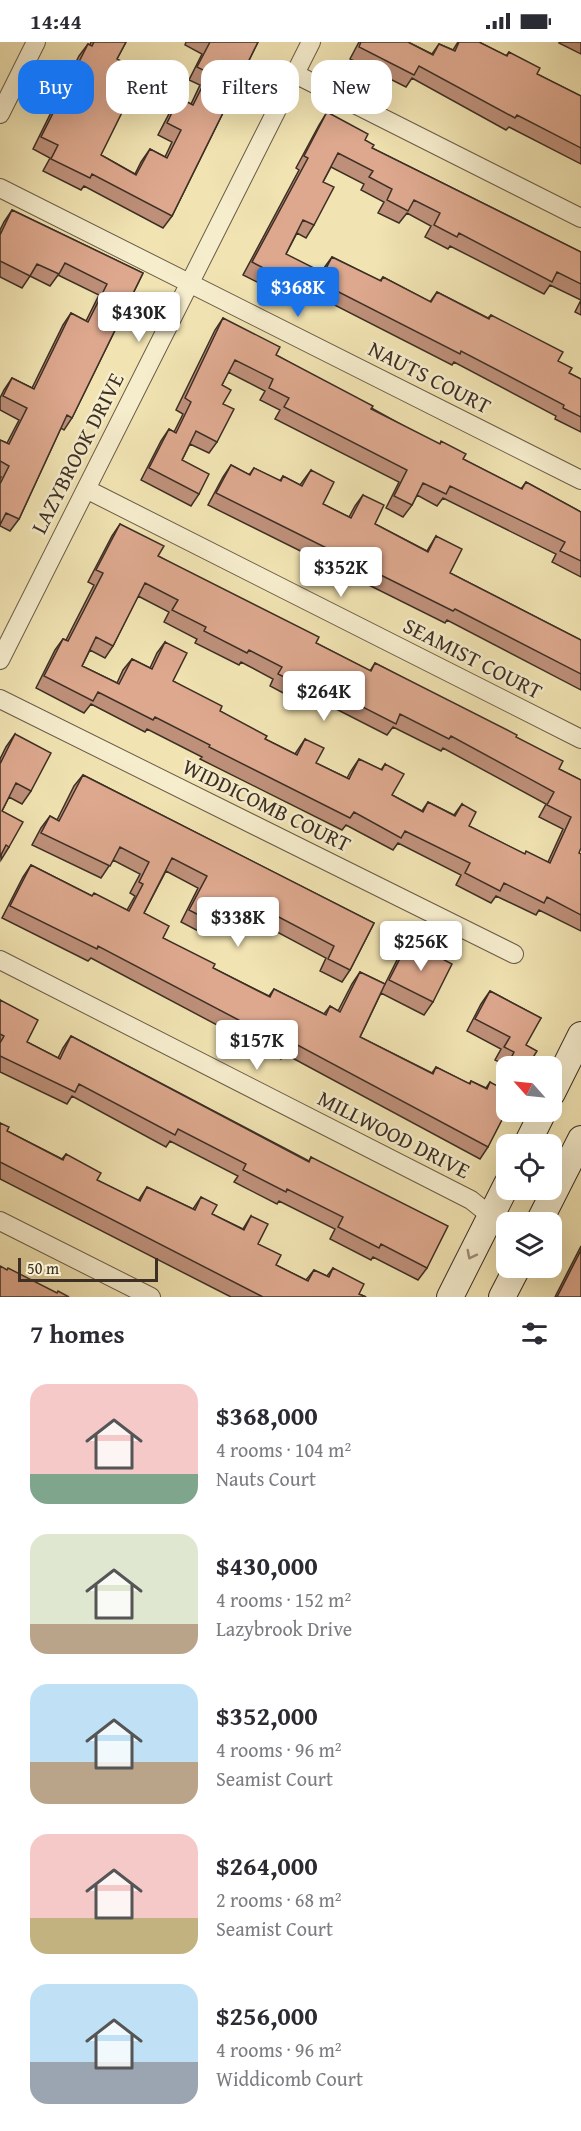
<!DOCTYPE html>
<meta charset="utf-8">
<style>
body{margin:0;font-family:"Gentium Book Plus",serif;background:#f7f7f7;color:#2b2b33;height:100vh;display:flex;flex-direction:column;font-size:22px;white-space:nowrap}
*{box-sizing:border-box;margin:0}
p{font-size:20px;color:#7c7c81}
.icon{flex:none;width:33px;height:33px;fill:none;stroke:currentColor;stroke-width:2;stroke-linecap:round;stroke-linejoin:round}
.map{position:relative;height:1255px;overflow:hidden}
.drawer{display:flex;flex-direction:column;background:#fff;flex:1}
.drawer>*{flex:none}
.hud{position:absolute;left:18px;top:18px;width:546px;height:54px;display:flex;gap:12px}
.needle{width:39px;rotate:297deg}
.tools{position:absolute;left:496px;top:1014px;display:grid;gap:12px}
.tools a{display:grid;place-items:center;width:66px;height:66px;border-radius:12px;background:#fff;box-shadow:0 6px 24px #0002;font-size:30px}
.scale{position:absolute;left:18px;bottom:15px;width:140px;box-sizing:border-box;padding-left:6px;border:3px solid #3d2f24;border-top:0;font-size:16px;line-height:21px;white-space:nowrap;color:#3d2f24;-webkit-text-stroke:4px #f6edcd;paint-order:stroke}
.price{position:absolute;translate:-50% -51px;padding:0 14px;border-radius:6px;background:#fff;color:#222;font-size:20px;line-height:39px;filter:drop-shadow(0 2px 3px #0008)}
.price::after{content:'';position:absolute;left:50%;top:36px;width:18px;height:14px;margin-left:-9px;background:inherit;clip-path:polygon(0 0,100% 0,50% 100%)}
.price.active{background:#1a73e8;color:#fff}
ul{padding:0;list-style:none}
li{display:flex;align-items:center;gap:18px;height:150px;padding:0 30px}
li span{display:grid;place-items:center;flex:none;width:168px;height:120px;border-radius:18px;color:#555}
li>.icon{margin-inline-start:auto}
span .icon{width:72px;height:72px;fill:#fffc;stroke-width:1}
li b{font-size:26px}
h2{display:flex;justify-content:space-between;align-items:center;height:72px;padding:0 30px;font-size:26px}
.chip{padding:0 21px;border-radius:18px;background:#fff;box-shadow:0 6px 24px #0002;font-size:21px;line-height:54px}
.chip.active{background:#1a73e8;color:#fff}
.status{display:flex;justify-content:space-between;align-items:center;height:42px;padding:0 30px;background:#fff;direction:ltr}
.status svg{height:16px;fill:currentColor}
.map>svg:first-child{display:block}
.lines{fill:none;stroke-linecap:round;stroke-linejoin:round}
.street-casing{stroke:#6a5c48;stroke-width:20}
.secondary-casing{stroke:#3d2f24;stroke-width:28}
.street{stroke:#f6edcd;stroke-width:18}
.secondary{stroke:#f6edcd;stroke-width:26}
.wall{fill:#be907a;stroke:#3d2f24;stroke-width:1.5;fill-rule:evenodd}
.building{fill:#dda88e;stroke:#3d2f24;stroke-width:1.5;fill-rule:evenodd}
.oneway{stroke:#9a8e78}
.labels{text-anchor:middle;dominant-baseline:central;stroke-width:5;stroke-linejoin:round;paint-order:stroke}
.street-label{font-size:22px;fill:#3d2f24;stroke:#f6edcd}
</style>
<div class="status"><b>14:44</b><svg viewBox="0 0 49 12"><path d="M0 12V9h3v3zM5 12V6h3v6zM10 12V3h3v9zM15 12V0h3v12zM26 1h20v11H26zM47 4h2v5h-2z"/></svg></div>
<div class="map">
<svg width="581" height="1255" viewBox="0 0 581 1255">
<rect width="100%" height="100%" fill="#f1e3b2"/>
<filter id="stains"><feTurbulence type="fractalNoise" baseFrequency=".00333" numOctaves="4"/><feColorMatrix values="0 0 0 0 .2 0 0 0 0 .09 0 0 0 0 .02 0 0 0 .5 -.17"/></filter>
<radialGradient id="worn" r=".72"><stop offset=".6" stop-color="#630" stop-opacity="0"/><stop offset="1" stop-color="#630" stop-opacity=".3"/></radialGradient>
<g class="lines">
<g class="street-casing">
<path id="street" d="M295 32 581 176
M0 72 36 0
M0 146 581 438
M86 447 581 697
M0 618 311 0
M0 657 514 912
M0 918 471 1158 491 1174 507 1182
M0 1179 151 1255"/>
</g>
<g class="secondary-casing">
<path id="secondary" d="M552 1051 581 993
M527 1102 543 1070
M539 1180 581 1097
M450 1255 507 1142
M502 1255 517 1226"/>
</g>
<use href="#street" class="street"/>
<use href="#secondary" class="secondary"/>
</g>
<path class="wall" d="M91 0H126L117 17 101 113 135 132 141 120 150 107 165 115 172 100 158 93 171 68 179 56 191 62 200 43 189 38 202 12 185 3 186 0H258L172 174 163 186 84 144 81 148 43 129 50 116 33 107 79 14 88 2 90 3Z
M359 0H408L432 12 439 2 453 8 458 0H479L506 14 509 10 537 32 581 54V122L509 85 506 88 412 36 406 45 350 17Z
M559 0H581V12L559 1Z
M327 70 365 98 372 106 581 210V273L575 270 581 258 550 243 544 252 450 204 448 207 425 195 431 184 407 171 399 181 378 171 384 160 361 148 364 142 331 125 323 140 314 183 306 196 297 191 286 212 304 247 295 259 243 233 299 128 296 126 319 83Z
M12 168 143 231 72 376 64 388 61 386 19 477 10 489 0 484V437L1 435H0V398L7 401 19 378 0 368V356L4 348 12 336 32 346 63 283 71 271 86 279 99 253 58 233 50 244 30 234 22 246 0 235V188L4 180Z
M332 215 380 239 383 235 430 260 437 250 488 276 491 273 558 319 569 331 581 337V390L555 377 556 374 454 320 452 323 311 251 324 226Z
M223 276 276 313 463 417 521 447 526 440 581 470V535L552 520 556 512 443 456 437 464 417 453 412 463 403 475 386 466 399 440 275 377 280 368 260 358 265 349 228 330 222 343 223 362 217 400 209 411 190 402 182 418 199 452 191 464 141 438 161 399 169 387 174 390 183 372 176 368 215 288Z
M231 423 249 433 254 426 280 439 283 434 300 443 311 428 323 462 349 475 355 464 363 453 375 482 427 509 436 494 450 531 581 598V648L447 578 445 581 208 463 223 435Z
M120 482 158 514 316 601 370 629 375 621 516 695 559 727 581 738 579 811 581 812V889L539 868 536 873 496 854 491 861 456 843 461 833 398 801 393 808 346 783 342 788 200 717 202 715 147 687 145 690 91 662 84 671 36 646 55 608 63 597 66 598 94 543 88 540 112 494ZM138 554 169 570 164 580 197 597 195 601 239 623 241 620 273 637 270 644 287 653 293 645 387 693 393 685 441 709 443 706 546 762 539 775 563 787 548 820 524 812 469 784 462 762 454 773 428 760 422 769 392 753 385 722 381 728 359 717 351 729 347 736 316 721 305 697 295 712 265 697 220 669 173 639 165 600 157 611 150 626 132 617 123 628 117 641 82 624 90 608 105 616 113 604Z
M15 692 31 749 22 762 9 755 2 769 9 805 1 818 0 717 6 705Z
M83 733 374 881 350 928 342 940 320 929 326 916 251 876 246 884 217 869 212 880 204 892 181 880 198 846 166 829 144 871 163 896 213 926 269 954 274 947 324 972 330 964 338 969 352 942 360 930 385 942 400 912 409 899 433 960 424 973 381 951 360 995 432 1031 436 1025 469 1042 471 1039 486 1046 490 1040 500 1053 488 1105 480 1117 285 1012 281 1017 91 916 88 919 2 876 23 835 31 823 92 854 127 868 135 854 130 851 140 832 113 818 101 836 32 803 41 786 50 774 57 778 74 744Z
M490 949 541 976 507 1024V1041L498 1037 505 1023 495 1018 501 1007 467 989 481 962Z
M0 958 27 1000 58 1016 63 1006 71 994 309 1119 311 1115 427 1226 418 1238 373 1215 371 1218 330 1197 335 1187 279 1159 277 1162 234 1140 238 1134 170 1099 166 1105 72 1054 67 1062 0 1030Z
M0 1081 7 1089 62 1117 66 1112 97 1138 138 1159 147 1145 193 1167 201 1155 212 1172 243 1187 251 1174 258 1202 276 1223 306 1238 314 1228 327 1234 333 1226 359 1252 366 1255H231L0 1137Z
M581 1204V1255H555Z"/>
<path class="building" d="M94 0H126L117 17 142 30 101 113 136 133 150 107 167 116 181 88 167 81 179 56 193 63 209 31 197 25 210 0H258L172 174 92 132 90 136 51 117 58 103 41 95 88 2 92 4Z
M361 0H408L433 13 439 2 455 9 459 0H479L507 14 509 10 540 26 537 32 581 54V106L517 73 515 76 419 24 414 33 359 5Z
M327 70 368 92 365 98 374 103 372 106 581 210V242L557 230 552 240 459 191 457 195 434 183 440 171 414 158 408 169 387 158 392 147 369 135 373 129 338 111 323 140 334 145 314 183 303 178 286 212 314 226 304 247 252 220 308 116 304 114Z
M12 168 143 231 72 376 67 373 19 477 6 471 0 483V442L9 424 0 419V398L9 402 27 366 3 354 12 336 34 347 71 271 88 280 107 242 65 221 59 232 37 222 30 234 0 219V193Z
M332 215 381 239 383 235 431 260 437 250 489 277 491 273 563 310 558 319 572 326 569 331 581 337V375L563 366 564 363 461 309 460 312 319 240Z
M223 276 280 305 276 313 373 364 371 367 440 402 441 399 466 412 463 417 522 447 526 440 581 470V519L560 509 565 500 450 444 446 452 423 441 412 463 394 454 407 428 284 365 289 356 269 346 273 337 235 318 222 343 231 348 223 362 234 367 217 400 196 389 182 418 209 432 199 452 149 426 169 387 176 391 191 360 185 356Z
M231 423 250 433 254 426 281 439 283 434 302 444 311 428 334 440 323 462 351 476 363 453 384 463 375 482 428 510 436 494 462 507 450 531 581 598V632L455 567 453 569 216 451Z
M120 482 164 504 158 514 319 595 316 601 371 629 375 621 517 693 516 695 563 719 559 727 581 738V806L579 811 581 812V873L547 855 544 861 504 841 500 849 465 831 470 821 405 789 401 796 354 770 350 776 209 705 210 703 155 675 153 678 98 650 93 659 44 634 63 597 68 599 103 531 96 528ZM145 541 178 558 172 568 206 585 204 589 247 611 249 608 282 625 278 632 296 641 300 633 396 682 400 672 449 697 451 694 554 750 547 763 571 775 550 821 526 809 525 812 469 784 476 770 462 762 455 774 428 760 423 770 392 753 404 732 385 722 382 728 359 717 349 737 316 721 324 706 305 697 297 713 265 697 267 694 220 669 222 664 173 639 187 611 165 600 152 627 132 617 119 642 82 624 96 595 113 604Z
M15 692 51 711 31 749 16 741 2 769 23 780 9 805 6 803 0 815V722Z
M83 733 374 881 350 928 328 917 334 904 258 864 254 872 224 857 212 880 189 868 207 834 172 816 144 871 169 884 163 896 215 922 213 926 270 955 274 947 326 973 330 964 340 970 360 930 385 942 360 995 433 1032 436 1025 470 1042 471 1039 487 1047 490 1040 503 1047 500 1053 507 1057V1068L488 1105 292 1000 290 1005 98 904 97 907 10 864 31 823 92 854 94 851 129 869 143 842 139 840 149 820 120 805 110 824 41 791 50 774 59 779Z
M409 899 452 922 433 960 389 938Z
M490 949 541 976 526 1003 537 1009 532 1017 542 1022 541 1024H507L514 1010 504 1005 510 995 475 977Z
M0 958 38 978 27 1000 60 1017 71 994 309 1120 311 1115 448 1184 427 1226 381 1202 379 1206 338 1185 343 1175 287 1147 286 1150 243 1128 246 1122 178 1087 175 1093 79 1042 75 1050 0 1014V1001L4 994 0 992Z
M0 1081 9 1085 7 1089 63 1118 66 1112 101 1131 97 1138 140 1159 147 1145 195 1168 201 1155 217 1163 212 1172 244 1188 251 1174 268 1182 258 1202 281 1213 276 1223 308 1239 314 1228 329 1235 333 1226 364 1242 359 1252 366 1255H263L0 1120Z
M581 1208V1255H557Z
M0 1224 7 1228 8 1226 57 1251 58 1249 69 1255H0Z"/>
<defs><path id="oneway-chevron" d="M-2-3.5L2.5 0L-2 3.5" fill="none" stroke-width="1.6" stroke-linecap="round" stroke-linejoin="round" transform="scale(1.5)"/></defs>
<use class="oneway" href="#oneway-chevron" transform="translate(471 1213) rotate(117)"/>
<g class="labels">
<g class="street-label">
<text transform="translate(430 335) rotate(27)">NAUTS COURT</text>
<text transform="translate(77 411) rotate(-63)">LAZYBROOK DRIVE</text>
<text transform="translate(473 616) rotate(27)">SEAMIST COURT</text>
<text transform="translate(267 763) rotate(26)">WIDDICOMB COURT</text>
<text transform="translate(394 1092) rotate(27)">MILLWOOD DRIVE</text>
</g>
</g>
<rect width="100%" height="100%" filter="url(#stains)"/>
<rect width="100%" height="100%" fill="url(#worn)"/>
</svg>
<div class="tools">
<a><svg class="needle" viewBox="-14 -14 28 28"><path d="M0-13l5 13h-10z" fill="#e53935"/><path d="M0 13l5-13h-10z" fill="#7c7c81"/></svg></a>
<a><svg class="icon" aria-label="locate" viewBox="0 0 24 24"><circle cx="12" cy="12" r="6"/><path d="M12 2v4M12 18v4M2 12h4M18 12h4"/></svg></a>
<a><svg class="icon" aria-label="layers" viewBox="0 0 24 24"><path d="M12 4l9 5-9 5-9-5zM3 14l9 5 9-5"/></svg></a>
</div>
<div class="scale">50 m</div>
<b class="price active" style="left:298px;top:276px">$368K</b>
<b class="price" style="left:139px;top:301px">$430K</b>
<b class="price" style="left:341px;top:556px">$352K</b>
<b class="price" style="left:324px;top:680px">$264K</b>
<b class="price" style="left:238px;top:906px">$338K</b>
<b class="price" style="left:421px;top:930px">$256K</b>
<b class="price" style="left:257px;top:1029px">$157K</b>
<div class="hud">
<a class="chip active">Buy</a>
<a class="chip">Rent</a>
<a class="chip">Filters</a>
<a class="chip">New</a>
</div>
</div>
<section class="drawer">
<h2>7 homes<svg class="icon" aria-label="filters" viewBox="0 0 24 24"><path d="M4 7h16M4 17h16"/><circle cx="9" cy="7" r="2"/><circle cx="15" cy="17" r="2"/></svg></h2>
<ul>
<li><span style="background:linear-gradient(#f6c9c9 75%,#7fa58c 0)"><svg class="icon" aria-label="home" viewBox="0 0 24 24"><path d="M3 11l9-7 9 7M6 9v11h12V9"/></svg></span><div><b>$368,000</b><p>4 rooms · 104 m²</p><p>Nauts Court</p></div></li>
<li><span style="background:linear-gradient(#dfe7d0 75%,#b9a48a 0)"><svg class="icon" aria-label="home" viewBox="0 0 24 24"><path d="M3 11l9-7 9 7M6 9v11h12V9"/></svg></span><div><b>$430,000</b><p>4 rooms · 152 m²</p><p>Lazybrook Drive</p></div></li>
<li><span style="background:linear-gradient(#bfe0f5 65%,#b9a48a 0)"><svg class="icon" aria-label="home" viewBox="0 0 24 24"><path d="M3 11l9-7 9 7M6 9v11h12V9"/></svg></span><div><b>$352,000</b><p>4 rooms · 96 m²</p><p>Seamist Court</p></div></li>
<li><span style="background:linear-gradient(#f6c9c9 70%,#c2b280 0)"><svg class="icon" aria-label="home" viewBox="0 0 24 24"><path d="M3 11l9-7 9 7M6 9v11h12V9"/></svg></span><div><b>$264,000</b><p>2 rooms · 68 m²</p><p>Seamist Court</p></div></li>
<li><span style="background:linear-gradient(#bfe0f5 65%,#9aa5b1 0)"><svg class="icon" aria-label="home" viewBox="0 0 24 24"><path d="M3 11l9-7 9 7M6 9v11h12V9"/></svg></span><div><b>$256,000</b><p>4 rooms · 96 m²</p><p>Widdicomb Court</p></div></li>
</ul>
</section>
